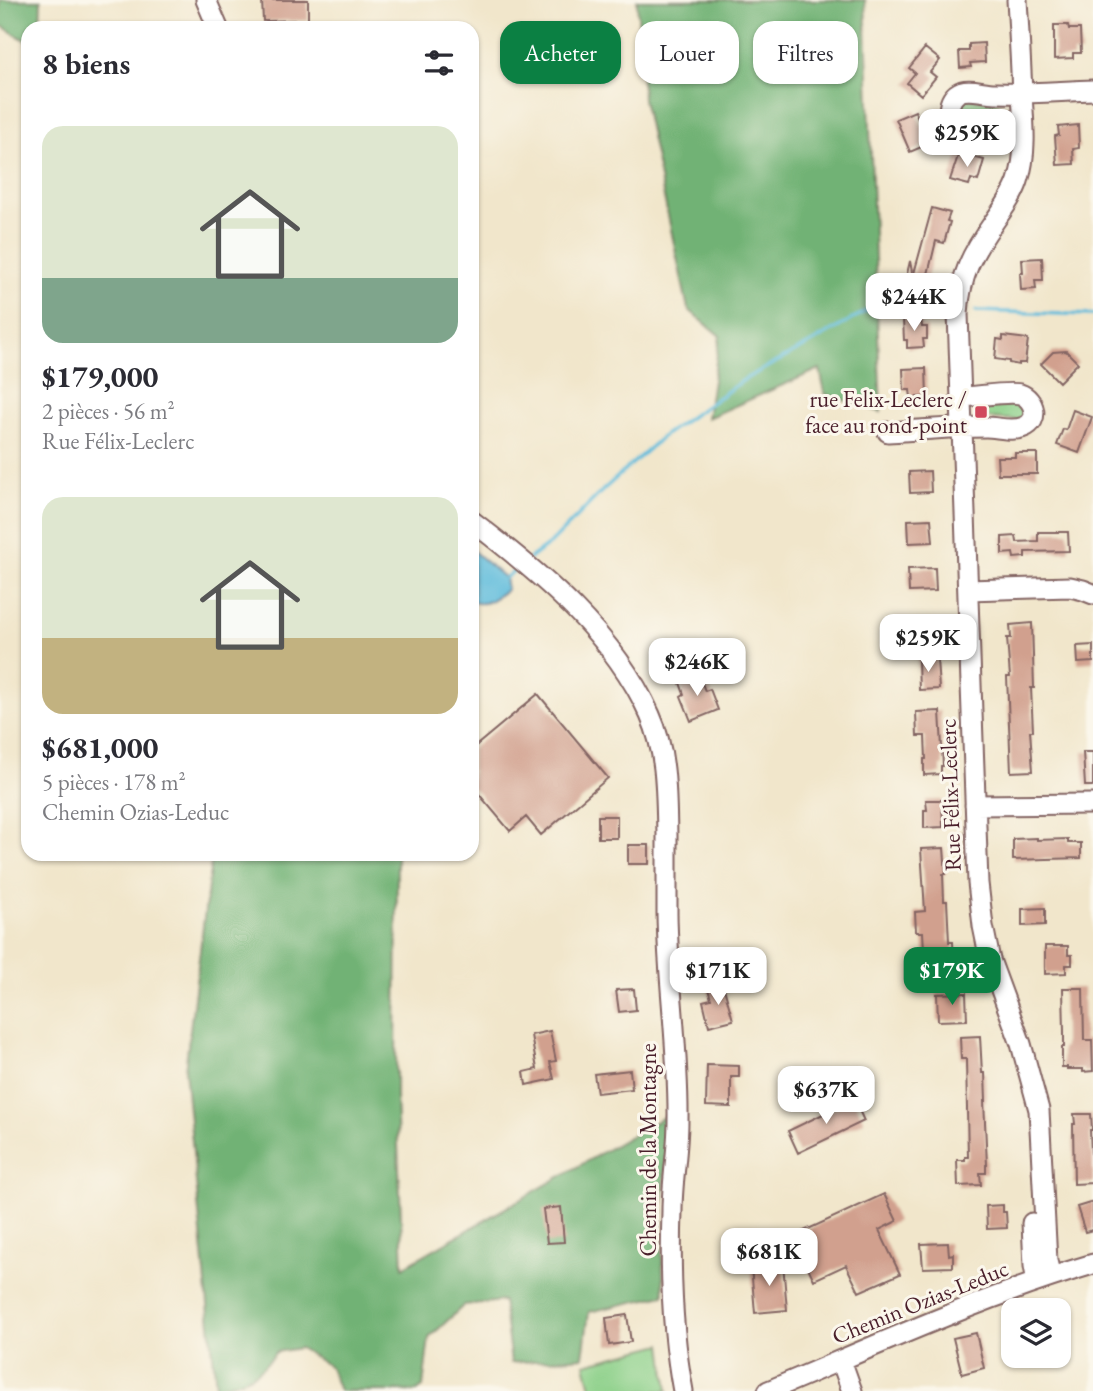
<!DOCTYPE html>
<html lang="fr">
<meta charset="utf-8">
<style>
body{margin:0;font-family:"EB Garamond",serif;background:#f7f7f7;color:#2b2b33;height:100vh;display:flex;flex-direction:column;font-size:26px;white-space:nowrap}
*{box-sizing:border-box;margin:0}
p{font-size:23px;color:#7c7c81}
.icon{flex:none;width:38px;height:38px;fill:none;stroke:currentColor;stroke-width:2;stroke-linecap:round;stroke-linejoin:round}
.map{position:relative;flex:1;overflow:hidden}
.side{position:absolute;left:21px;top:21px;width:458px;height:840px;display:flex;flex-direction:column;background:#fff;border-radius:21px;box-shadow:0 2px 5px #0004}
.side>*{flex:none}
.hud{position:absolute;left:500px;top:21px;width:486px;height:63px;display:flex;gap:14px}
.tools{position:absolute;left:1001px;top:1298px;display:grid;gap:14px}
.tools a{display:grid;place-items:center;width:70px;height:70px;border-radius:14px;background:#fff;box-shadow:0 2px 5px #0004;font-size:35px}
.price{position:absolute;translate:-50% -60px;padding:0 16px;border-radius:14px;background:#fff;color:#222;font-size:23px;line-height:46px;filter:drop-shadow(0 2px 4px #0008)}
.price::after{content:'';position:absolute;left:50%;top:42px;width:21px;height:16px;margin-left:-10px;background:inherit;clip-path:polygon(0 0,100% 0,50% 100%)}
.price.on{background:#0b8043;color:#fff}
ul{padding:0;list-style:none}
li{display:grid;align-content:center;gap:14px;height:371px;padding:0 21px}
li span{display:grid;place-items:center;height:217px;border-radius:21px;color:#555}
li>.icon{margin-inline-start:auto}
span .icon{width:126px;height:126px;fill:#fffc;stroke-width:1}
li b{font-size:30px}
h2{display:flex;justify-content:space-between;align-items:center;height:84px;padding:0 21px;font-size:30px}
.tag{padding:0 24px;border-radius:21px;background:#fff;box-shadow:0 2px 5px #0004;font-size:24px;line-height:63px}
.tag.on{background:#0b8043;color:#fff}
.map>svg:first-child{display:block}
.green{fill:#8cd089;stroke:#6b785a;stroke-width:2}
.forest{fill:#71b275;stroke:#5e6850;stroke-width:2}
.water{fill:#5ebcdc;stroke:#546e84;stroke-width:2}
.lines{fill:none;stroke-linecap:round;stroke-linejoin:round}
.stream{stroke:#5ebcdc;stroke-width:3.5}
.building{fill:#d1a08e}
.minor-casing{stroke:#846563;stroke-width:23}
.minor{stroke:#fff;stroke-width:19}
.poi-dot{fill:#d1495b;stroke:#fbf7ec;stroke-width:2.5}
.labels{text-anchor:middle;dominant-baseline:central;stroke-width:6;stroke-linejoin:round;paint-order:stroke}
.poi-label{font-size:23px;fill:#4a1f2b;stroke:#fbf7ec;text-anchor:end}
.street-label{font-size:23px;fill:#4a1f2b;stroke:#fbf7ec}
</style>
<div class="map">
<svg width="1093" height="1391" viewBox="0 0 1093 1391">
<rect width="100%" height="100%" fill="#fbf7ec"/>
<filter id="ink" filterUnits="userSpaceOnUse"><feTurbulence type="fractalNoise" baseFrequency=".0143" numOctaves="2"/><feDisplacementMap in="SourceGraphic" scale="14" xChannelSelector="R" yChannelSelector="G"/><feConvolveMatrix kernelMatrix="1 2 1 2 8 2 1 2 1" color-interpolation-filters="sRGB"/></filter>
<filter id="wash" filterUnits="userSpaceOnUse"><feTurbulence type="fractalNoise" baseFrequency=".00686" numOctaves="4" result="noise"/><feDisplacementMap in="SourceGraphic" scale="28" xChannelSelector="R" yChannelSelector="G"/><feGaussianBlur stdDeviation="1.57" result="paint"/><feColorMatrix in="noise" values="0 0 0 0 0 0 0 0 0 0 0 0 0 0 0 0 0 1.4 0 .05"/><feComposite in="paint" operator="in"/></filter>
<g filter="url(#wash)">
<rect width="100%" height="100%" fill="#f1e6cb"/>
<path class="green" d="M967 98 996 102 1001 105V107C992 116 975 119 963 116L959 110V106Z
M1015 400 1025 404 1024 417 1018 420 988 418 984 416 982 412 983 408 986 406Z
M662 1344 668 1391H592L585 1364Z"/>
<path class="forest" d="M0 0H41L40 28H28V42L0 25Z
M637 0H865L881 412 825 394 820 369 707 418 720 336 688 309 643 99Z
M212 854H397L396 1096 403 1267 669 1114V1130L661 1229 664 1295 589 1312 583 1357 511 1363 503 1301 464 1305 429 1338 423 1387 417 1391H339L330 1367 300 1348 276 1352C259 1375 245 1382 216 1386L185 1070Z"/>
<path class="water" d="M472 550 505 578 507 589C496 597 486 607 473 602Z"/>
<g class="lines">
<path class="stream" d="M976 311 1093 315
M529 559 552 542 604 489 663 436 745 379 813 342 883 301 906 300
M505 578 520 566"/>
</g>
<g id="blocks">
<path class="building" d="M262 0H308V20L263 21Z
M1054 25H1068L1069 29H1080L1081 53H1073V58L1054 59Z
M984 43 985 62 970 63 971 67 960 68 959 51H969V44Z
M925 48 940 60 930 72 936 77 921 95 907 83 915 73 909 68Z
M915 111 922 126 925 125 933 142 910 152 896 119Z
M1078 125 1079 148 1073 149 1074 164 1057 165 1055 136 1059 135 1058 127Z
M959 153 984 160 978 181 971 179 969 185 950 180Z
M932 208 950 213 947 221 950 222 944 243 936 241 923 295 903 291 910 261 913 277Z
M1042 258 1043 280H1035L1036 289 1021 290 1020 273H1023L1022 259Z
M903 318H921L922 327H927V339H923L924 347 907 348V340H904Z
M1003 336 1028 339 1025 363H1019V365L1009 363V361L995 359 997 339 1003 340Z
M1066 351 1078 363 1059 382 1041 364 1053 352Z
M926 368 927 397H911L910 390H904L903 369Z
M1073 410 1092 417 1079 453 1057 445 1063 429 1066 430Z
M1015 453H1037V474H998L997 457H1015Z
M930 471 931 492 910 493 909 472Z
M931 519 933 542 909 543 908 520Z
M1038 532H1068L1069 551 1025 552V557L1014 558 1013 553 1002 554V537L1016 536 1017 542 1038 541Z
M935 568 936 591 909 592 908 569Z
M1032 623 1034 688H1031L1033 731H1030L1033 771 1011 772 1007 677H1010L1007 638H1011L1010 625Z
M1093 645V662L1078 663 1077 646Z
M918 659H937L939 689 919 690Z
M698 673 705 691 710 689 718 710 691 721 681 696 684 694 679 680Z
M538 694 608 778 541 835 526 817 510 831 472 786V749Z
M940 711 943 766H941V774L924 775V759H926L925 736H917L916 712Z
M1083 752H1093V786H1085Z
M926 800H942L943 827 924 828V810H927Z
M598 816H617V838H598Z
M1037 838V840L1068 839V843H1081V858L1013 860V839Z
M628 845H649V864H628Z
M944 848 946 874H943L944 901H947L949 942H953L954 965 925 967 923 932H916L915 912 925 911 921 849Z
M1045 908V925L1022 926V909Z
M1045 946H1068V955H1072V965H1066V973L1045 974Z
M723 985 733 1020 709 1026 703 1001 711 999 708 989Z
M1063 988H1083L1084 1040H1092L1093 1071 1083 1072V1069H1067V1067H1062V1047H1064V1032Z
M634 989 636 1010 619 1012 616 990Z
M966 993 967 1020 938 1021 937 994Z
M550 1031 556 1061 550 1062 554 1079 526 1085 524 1072 537 1069 531 1035Z
M980 1036 982 1073H985L986 1101H984L987 1165H986V1173H980L981 1185 958 1186 957 1160H965V1157H968L966 1059H961L960 1037Z
M707 1065 739 1066V1077H731V1107L706 1106Z
M630 1070 632 1089 597 1093 594 1074Z
M854 1099 864 1121 798 1153 788 1131Z
M1074 1114H1091L1092 1130H1090L1091 1153H1093V1183L1074 1184 1073 1124H1075Z
M884 1194 897 1221 879 1230 900 1274 859 1292 846 1265 814 1280 793 1236Z
M1093 1202V1230L1085 1232 1077 1207Z
M1003 1205V1212H1006L1007 1228 987 1229 986 1206Z
M561 1207 564 1242 547 1243 543 1209Z
M948 1243 949 1255 953 1254V1267L923 1268 921 1244Z
M783 1263 787 1310 755 1313 751 1266Z
M627 1315 631 1342 609 1345 606 1318Z
M976 1333 984 1368 962 1374 953 1338Z"/>
</g>
</g>
<g filter="url(#ink)">
<use href="#blocks" fill-opacity="0" stroke="#846563" stroke-width="2"/>
<g class="lines">
<g class="minor-casing">
<path id="minor" d="M206 0 218 28
M1017 0C1019 32 1021 64 1022 96 1024 123 1027 154 1018 181 1013 196 1003 209 994 222 972 253 960 276 958 314L978 883 983 926 990 960 1021 1044 1039 1110 1047 1261 1051 1277
M1023 121C1013 121 1001 121 991 123 982 124 973 128 964 126 945 123 945 97 962 91 972 88 984 93 995 93 1027 94 1061 91 1093 90
M888 432C920 430 954 427 986 427 997 427 1013 432 1024 427 1040 421 1035 399 1020 394 1009 391 974 397 961 397
M472 521C541 574 614 634 650 715 667 753 666 794 667 835 667 861 667 888 667 914 668 983 679 1052 678 1121 678 1151 672 1181 672 1211 670 1270 672 1333 683 1391
M968 590 1070 587 1083 590 1093 594
M975 805 1093 804
M1032 1223 1034 1266 1037 1282
M841 1360 852 1391
M768 1391C875 1346 981 1297 1093 1264"/>
</g>
<use href="#minor" class="minor"/>
</g>
</g>
<rect class="poi-dot" x="974" y="405" width="14" height="14" rx="3.5"/>
<g class="labels">
<g class="poi-label">
<text x="967" y="399">rue Felix-Leclerc /<tspan x="967" dy="26">face au rond-point</tspan></text>
</g>
<g class="street-label">
<text transform="translate(950 795) rotate(-92)">Rue Félix-Leclerc</text>
<text transform="translate(648 1150) rotate(-90)">Chemin de la Montagne</text>
<text transform="translate(920 1302) rotate(-22)">Chemin Ozias-Leduc</text>
</g>
</g>
</svg>
<div class="tools">
<a><svg class="icon" aria-label="layers" viewBox="0 0 24 24"><path d="M12 4l9 5-9 5-9-5zM3 14l9 5 9-5"/></svg></a>
</div>
<b class="price" style="left:967px;top:169px">$259K</b>
<b class="price" style="left:914px;top:333px">$244K</b>
<b class="price" style="left:928px;top:674px">$259K</b>
<b class="price" style="left:697px;top:698px">$246K</b>
<b class="price" style="left:718px;top:1007px">$171K</b>
<b class="price on" style="left:952px;top:1007px">$179K</b>
<b class="price" style="left:826px;top:1126px">$637K</b>
<b class="price" style="left:769px;top:1288px">$681K</b>
<div class="hud">
<a class="tag on">Acheter</a>
<a class="tag">Louer</a>
<a class="tag">Filtres</a>
</div>
<section class="side">
<h2>8 biens<svg class="icon" aria-label="filters" viewBox="0 0 24 24"><path d="M4 7h16M4 17h16"/><circle cx="9" cy="7" r="2"/><circle cx="15" cy="17" r="2"/></svg></h2>
<ul>
<li><span style="background:linear-gradient(#dfe7d0 70%,#7fa58c 0)"><svg class="icon" aria-label="home" viewBox="0 0 24 24"><path d="M3 11l9-7 9 7M6 9v11h12V9"/></svg></span><div><b>$179,000</b><p>2 pièces · 56 m²</p><p>Rue Félix-Leclerc</p></div></li>
<li><span style="background:linear-gradient(#dfe7d0 65%,#c2b280 0)"><svg class="icon" aria-label="home" viewBox="0 0 24 24"><path d="M3 11l9-7 9 7M6 9v11h12V9"/></svg></span><div><b>$681,000</b><p>5 pièces · 178 m²</p><p>Chemin Ozias-Leduc</p></div></li>
</ul>
</section>
</div>
